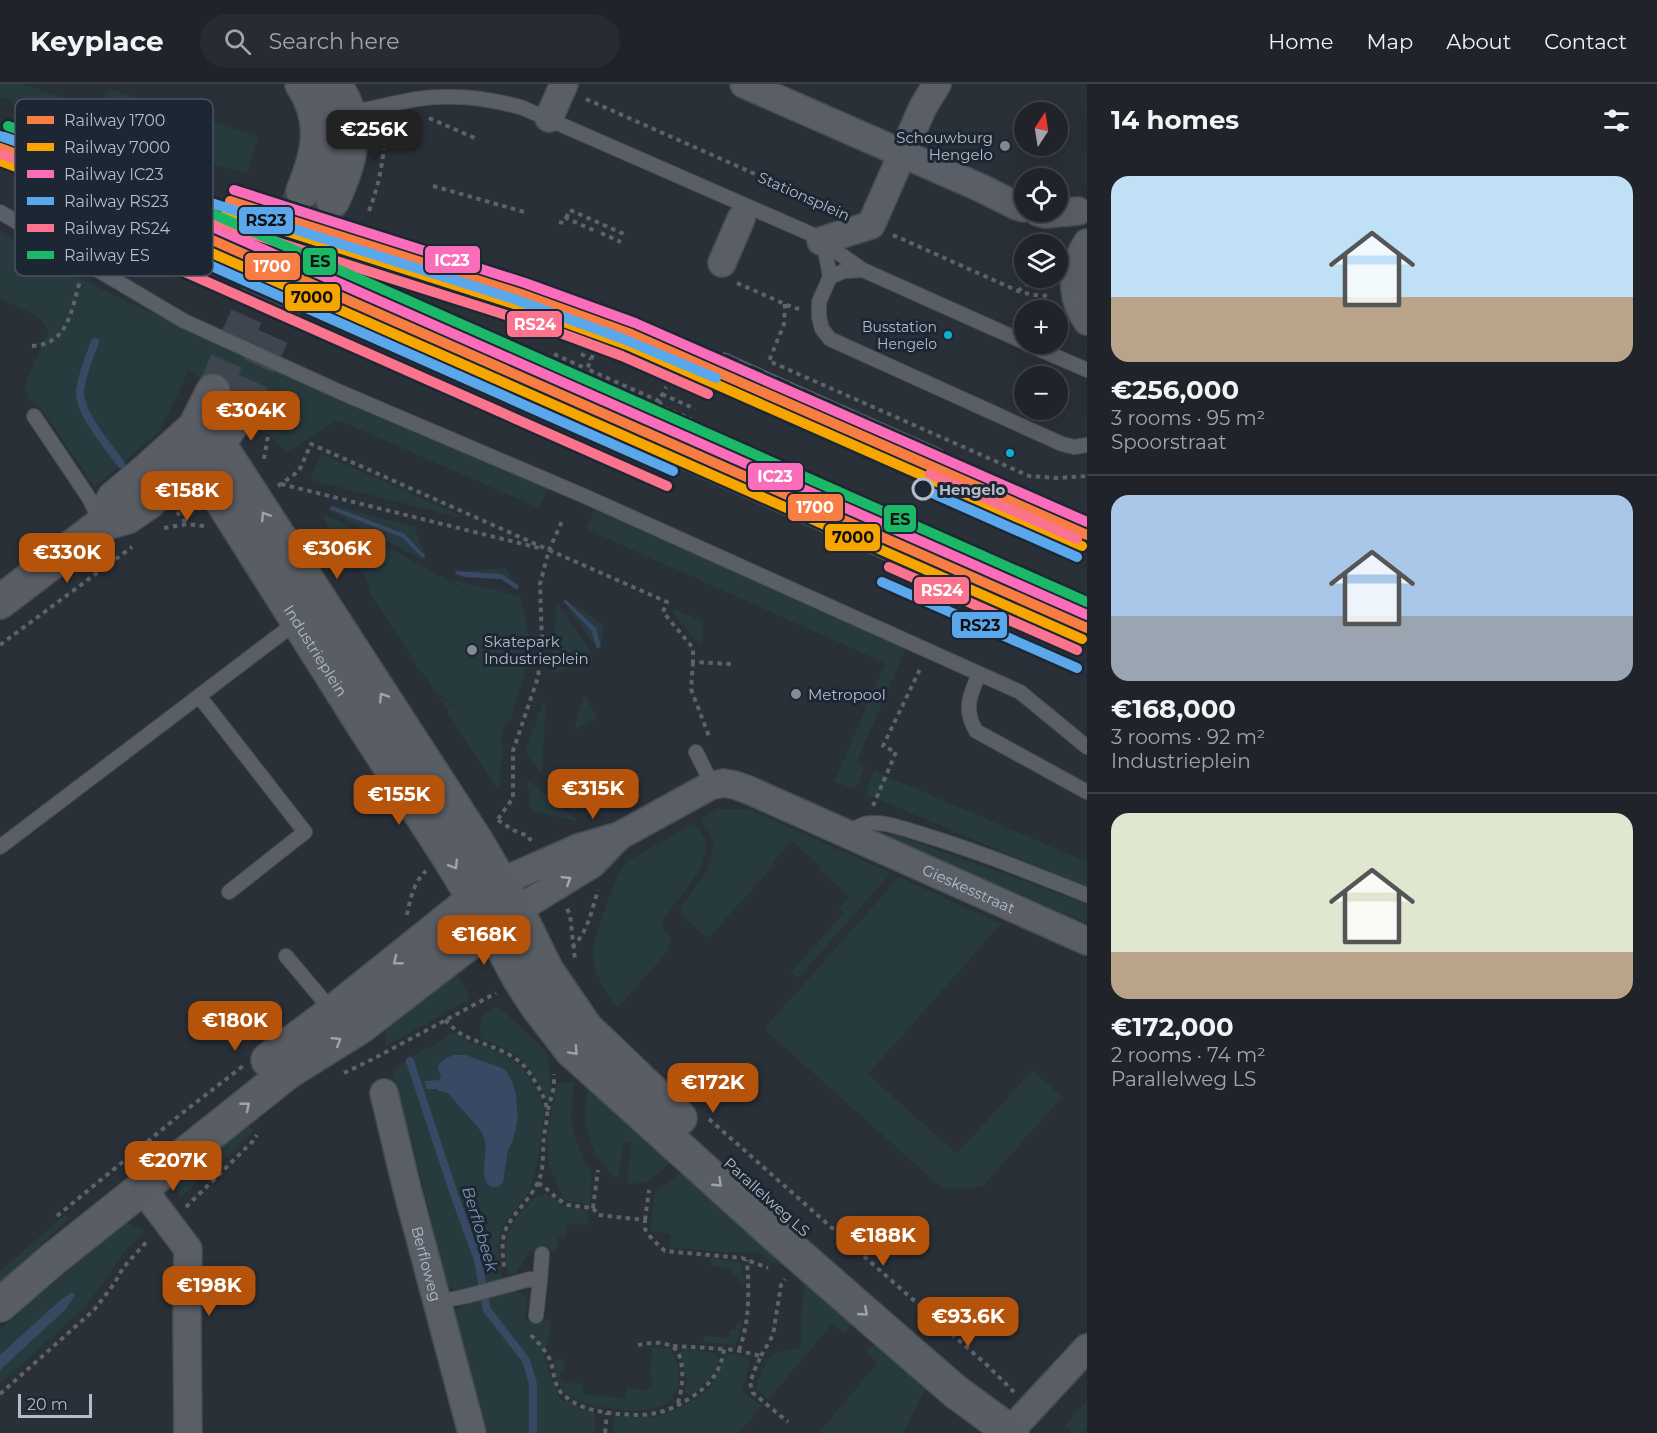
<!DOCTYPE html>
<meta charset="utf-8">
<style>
body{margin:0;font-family:Montserrat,sans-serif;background:#282c32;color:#f1f3f6;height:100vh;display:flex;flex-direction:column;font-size:22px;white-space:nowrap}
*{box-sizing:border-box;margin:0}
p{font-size:20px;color:#a2a4a8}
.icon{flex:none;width:33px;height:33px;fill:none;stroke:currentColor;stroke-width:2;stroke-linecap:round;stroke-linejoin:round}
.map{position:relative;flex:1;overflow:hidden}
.panel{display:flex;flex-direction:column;background:#20242a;width:570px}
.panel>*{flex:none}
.needle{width:39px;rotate:12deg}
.controls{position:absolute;left:1014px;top:18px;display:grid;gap:12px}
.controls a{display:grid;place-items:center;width:54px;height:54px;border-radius:50%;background:#20242a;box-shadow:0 6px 24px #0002,0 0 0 2px #3d4147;font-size:30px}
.scale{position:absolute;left:18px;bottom:15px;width:74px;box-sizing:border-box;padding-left:6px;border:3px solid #b4bcc9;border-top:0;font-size:16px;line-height:21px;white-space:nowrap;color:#b4bcc9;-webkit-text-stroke:4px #1d2633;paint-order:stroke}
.price{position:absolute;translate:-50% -51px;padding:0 14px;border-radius:12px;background:#b45309;color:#fff;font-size:20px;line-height:39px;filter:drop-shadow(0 2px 3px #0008)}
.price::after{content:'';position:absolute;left:50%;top:36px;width:18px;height:14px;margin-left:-9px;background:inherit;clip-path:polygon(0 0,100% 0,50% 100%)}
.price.on{background:#222;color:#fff}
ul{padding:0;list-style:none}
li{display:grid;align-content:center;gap:12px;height:318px;padding:0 24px}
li+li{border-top:2px solid #3d4147}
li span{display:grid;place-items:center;height:186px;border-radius:18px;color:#555}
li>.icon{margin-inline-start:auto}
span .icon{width:108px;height:108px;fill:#fffc;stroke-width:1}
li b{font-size:26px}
h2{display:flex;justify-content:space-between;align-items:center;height:72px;padding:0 24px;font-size:26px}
header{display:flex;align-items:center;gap:36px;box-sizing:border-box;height:84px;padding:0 30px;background:#20242a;border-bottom:2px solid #3d4147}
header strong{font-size:28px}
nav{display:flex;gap:33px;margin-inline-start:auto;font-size:21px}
.search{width:420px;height:54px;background:#282c32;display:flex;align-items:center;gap:15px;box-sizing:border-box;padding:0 21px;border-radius:33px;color:#a2a4a8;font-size:22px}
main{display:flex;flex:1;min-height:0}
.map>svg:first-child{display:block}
.green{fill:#273a3e;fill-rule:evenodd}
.water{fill:#384963}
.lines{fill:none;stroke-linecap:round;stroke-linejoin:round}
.stream{stroke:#384963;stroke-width:8}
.secondary-tunnel{stroke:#3f454e;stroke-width:33;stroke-dasharray:33 16;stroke-linecap:butt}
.lane-casing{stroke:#484c53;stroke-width:16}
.street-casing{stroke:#484c53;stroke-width:30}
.secondary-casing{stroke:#484c53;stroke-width:36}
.path{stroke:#5d636a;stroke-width:4;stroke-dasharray:4.5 4.5;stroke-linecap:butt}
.lane{stroke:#5a5e66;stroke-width:14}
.street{stroke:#5a5e66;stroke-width:27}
.secondary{stroke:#595d64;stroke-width:33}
.rail-casing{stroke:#595d64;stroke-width:7}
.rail{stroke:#1d2633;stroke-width:4.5;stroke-dasharray:14;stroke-linecap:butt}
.rail-1-casing{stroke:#1d2633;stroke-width:15}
.rail-2-casing{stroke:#1d2633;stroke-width:15}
.rail-3-casing{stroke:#1d2633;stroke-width:15}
.rail-4-casing{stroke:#1d2633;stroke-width:15}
.rail-5-casing{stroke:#1d2633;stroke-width:15}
.rail-6-casing{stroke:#1d2633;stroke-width:15}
.rail-1{stroke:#f77d43;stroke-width:10}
.rail-2{stroke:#f7a600;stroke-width:10}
.rail-3{stroke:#fb6dba;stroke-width:10}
.rail-4{stroke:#5aa8eb;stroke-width:10}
.rail-5{stroke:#fc738d;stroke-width:10}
.rail-6{stroke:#1ab867;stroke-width:10}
.oneway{stroke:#9da4b0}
.oneway2{stroke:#a2a9b5}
.poi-dot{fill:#848b96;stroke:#1d2633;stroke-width:2}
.bus-dot{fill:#0dafd3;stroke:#1d2633;stroke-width:2}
.stop-dot{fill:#1d2633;stroke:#b4bcc9;stroke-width:3}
.labels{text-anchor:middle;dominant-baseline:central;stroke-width:6;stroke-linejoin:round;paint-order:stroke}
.bus-label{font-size:14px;fill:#b4bcc9;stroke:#1d2633;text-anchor:end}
.poi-label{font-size:15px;fill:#b4bcc9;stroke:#1d2633;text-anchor:start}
.street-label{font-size:15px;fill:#b4bcc9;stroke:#1d2633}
.stop-label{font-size:15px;font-weight:bold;fill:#b4bcc9;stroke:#1d2633;text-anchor:start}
.water-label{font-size:16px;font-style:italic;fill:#7c92b1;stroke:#1d2633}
.key{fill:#1d2633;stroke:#4a5360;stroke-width:1.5}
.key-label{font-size:16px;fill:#b4bcc9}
.line-badge{stroke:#1d2633;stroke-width:2}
.badge-label{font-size:16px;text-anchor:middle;font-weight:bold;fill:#fff}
.pale-badge-label{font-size:16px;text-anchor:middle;font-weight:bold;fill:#111}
</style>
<header>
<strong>Keyplace</strong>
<div class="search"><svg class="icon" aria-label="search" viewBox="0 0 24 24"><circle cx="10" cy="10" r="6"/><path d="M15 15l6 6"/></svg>Search here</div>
<nav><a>Home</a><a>Map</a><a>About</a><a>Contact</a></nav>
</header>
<main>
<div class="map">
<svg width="1087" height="1349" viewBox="0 0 1087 1349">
<rect width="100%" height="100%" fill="#2a3038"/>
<path class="green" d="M0 0H23L100 26 105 12 111 5 258 53 247 90 101 46 0 13Z
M0 148 78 194 132 220 548 404 539 424 343 338 337 337 332 339 285 369 278 359 189 286 166 335 158 348 95 403 43 327 28 314 26 306V298L48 248C43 230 15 222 0 215Z
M321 370 460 431 458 433 315 397 311 392Z
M333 421 414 443 425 470 422 469 405 450 332 422Z
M329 425 403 454 420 472 424 474 423 476 328 426Z
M595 426 906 564 856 679 865 683 855 706 835 697 885 579 586 445Z
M325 430 448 496 472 514 450 495 520 512 530 555 527 556 526 577 521 580 527 582 510 638H506L500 656 503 659 499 707H498L437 611 483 644 437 609 424 590H422L369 507 371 505 351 471 346 470 322 433Z
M505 484 517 500 502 490 460 487Z
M570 518 604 542 601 562 596 544Z
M557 519 592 569 557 589H551Z
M566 521 591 546 596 563Z
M674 525 703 538V559H698L673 529Z
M584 613H586L597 634 575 645 574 644Z
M543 619H546L542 688H540L525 668Z
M874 687 1087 778V803L865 710Z
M529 697 576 735 575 737 531 727 527 700Z
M718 725H748L891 789 798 894 791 888 844 829 839 824 849 812 820 786 821 783 792 757 772 778 775 780 708 854 705 852 684 834 680 828 684 818 706 789 712 774 713 755 701 735Z
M694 739C697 744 702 750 704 755 713 779 681 808 670 827 666 833 662 837 662 844L672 854 668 867 618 924C607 909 593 889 593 870 592 855 617 790 626 778Z
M871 747 896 751 1087 820V839Z
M899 793 1001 840 868 990 957 1070 1032 986 1062 1013 982 1103 942 1104 764 945Z
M457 892 471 914 386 962V943L451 894Z
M498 922 547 968 551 1002 549 1020C537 997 530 977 506 965 497 961 488 958 480 954L481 933Z
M453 949 470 958 489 964 509 973 521 983 535 1002 545 1026 535 1091 528 1109 502 1143 498 1163 502 1195 461 1206 446 1203 431 1133 392 985ZM466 971 502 984 507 988 513 1000 516 1010 518 1035 513 1056 508 1066 505 1087 485 1095 484 1087 486 1065 485 1056 479 1045 451 1013 445 1007 424 997 439 996 441 991Z
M574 998 571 1036 575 1053 583 1074 592 1088 590 1120 568 1117 563 1114 548 1078 547 1050 557 999Z
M588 1003 671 1077C655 1094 651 1099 627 1100L631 1059 624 1057 618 1095C587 1070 581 1040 588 1003Z
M247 1040 253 1047C231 1072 206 1092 180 1113L176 1098Z
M682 1087 787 1180 770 1179 761 1169 726 1168 669 1164 671 1150 650 1147 655 1108 668 1100Z
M545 1110 552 1113 565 1123 589 1126 587 1141 568 1140 566 1153H558L557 1167 549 1166 548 1169 529 1167 516 1189 509 1192C502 1163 504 1148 523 1126 530 1117 534 1111 545 1110Z
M65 1131 69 1134 0 1200V1187Z
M127 1139 146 1147 125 1167 86 1222 0 1300V1246L38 1212Z
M711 1174 741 1178 744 1200 738 1199 739 1192 733 1191 734 1185 710 1182Z
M804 1197 853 1239 844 1250 832 1240 769 1315 757 1304V1299C770 1273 768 1265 800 1265Z
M513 1207 520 1209 527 1215 525 1237H551L549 1256 543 1268C549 1284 552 1300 560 1315L595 1329V1349H488L453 1232 455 1226C473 1215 493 1212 513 1207Z
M737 1239H742L736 1261 703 1258 704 1252 730 1254V1246H736Z
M871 1262H879L925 1305 903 1349H818L878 1279 865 1268Z
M652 1263 670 1265C677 1275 680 1283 679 1295 676 1332 636 1328 609 1324 593 1321 573 1319 563 1306 556 1297 555 1285 554 1275L564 1276 563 1287H560L559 1295 562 1296V1298L583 1300V1310L625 1314 626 1304 647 1306 648 1304H652L653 1295 650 1294Z
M685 1265C692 1266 713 1267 717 1272 725 1283 697 1307 689 1312L685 1307 687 1294 681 1272V1267Z
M729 1270 743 1272 750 1276 742 1307 762 1322 739 1349H613L614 1332 654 1333 670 1328 695 1316 709 1305 726 1272Z
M1087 1316V1344L1082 1349H1073L1065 1341Z"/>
<path class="water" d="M332 422 405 450 422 469 425 470 424 474 420 472 403 454 329 425Z
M456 487 502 490 519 502 517 506 501 495 465 493 455 490Z
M566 516 596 544 601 562 597 565 591 546 563 517Z
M454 971H466L502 984 507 988 513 1000 516 1010 518 1035 513 1056 508 1066 503 1099C499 1103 495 1105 490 1102 478 1095 488 1069 485 1057 481 1043 469 1034 460 1023 456 1019 452 1013 447 1009 443 1007 443 1007 438 1007V1005H427L424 997 439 996 441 991 438 986C439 976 446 974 454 971Z
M72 1208 75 1211 66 1225 0 1286V1271L58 1218Z"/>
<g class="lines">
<path class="stream" d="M95 258C89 274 82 290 80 307 78 328 109 363 121 380
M410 977 454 1110 478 1176 487 1226 526 1276 533 1300V1349"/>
<path class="secondary-tunnel" d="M213 307 303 107
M239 327 333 116"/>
<g class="lane-casing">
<path id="lane" d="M349 29C371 25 394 19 417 15 452 10 489 14 523 24L811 150 863 186 1024 258
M0 128 184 237 340 308 582 411 1020 608 1087 663
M824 160 830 193 819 218V233L822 245 830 255 1062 360 1074 363 1087 361
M830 193 844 187 863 186
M1027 260 1087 286
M34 332 89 414 100 436
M979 590C970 611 963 625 976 647L1087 708
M199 612 298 537
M696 668 713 702
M850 752C853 747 858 742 864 740 881 736 901 744 918 749 975 766 1031 789 1087 811
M0 763 199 612 305 748 229 808
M286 872 333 928
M540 1197 542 1170
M437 1218 467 1212 530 1195 540 1197 536 1232"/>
</g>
<g class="street-casing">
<g id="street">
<path d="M744 0 981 104 1017 122 1024 124"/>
<path d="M549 34 564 0"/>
<path d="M1038 128 1045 130 1078 127"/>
<path d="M821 157 871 141 923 23 937 0"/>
<path d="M1087 159C1071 184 1070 212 1087 237"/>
<path d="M722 179 741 135"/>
<path id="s1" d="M501 798 578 764 619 752 710 702 723 699 735 701 751 707 1087 857"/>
<path d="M517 826 592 780 619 752"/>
<path id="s2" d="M384 1009 407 1105 472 1349"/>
<path d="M142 1104 188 1165 187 1239 188 1349"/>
<path d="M1010 1347 1087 1264"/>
</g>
</g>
<g class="secondary-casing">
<g id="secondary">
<path d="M302 0C326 36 319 69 303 107"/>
<path d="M333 116C345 89 356 60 349 30 346 19 340 9 335 0"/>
<path id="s3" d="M195 343V360L196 376 365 644 448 772 491 842 519 894 537 922 571 966 770 1146 874 1237 956 1308 1012 1349"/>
<path d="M195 343 217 357 475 755 517 826 547 887 586 944 680 1034"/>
<path d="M102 440 114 414 144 389 195 343 213 307"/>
<path d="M0 518 102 440 127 433 149 418 159 408 225 350 232 340 239 327"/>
<path d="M268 976 333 928 475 814 494 803"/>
<path d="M0 1221 52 1176 288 988 360 943 491 842 510 830"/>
</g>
</g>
<path class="path" d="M586 15 834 125
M429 34 477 55
M433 102 528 129
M369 127C380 98 385 72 384 41
M566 134 570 126 624 150
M559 138 564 139 566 134 595 147
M601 149 621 158
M893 151 1018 207 1033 211 1050 212
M737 199 794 224 801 225
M1018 207 1034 194
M785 220 784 240 769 277 1029 392 1058 394 1087 392
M32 262C69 260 71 226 80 197
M554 270 587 285
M581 270 591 275
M593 271 587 285 659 317 666 303
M662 310 695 325
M659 317 664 324 691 335
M264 375 268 352
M281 400 539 464
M278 402 299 387 311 360 549 466 563 435
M177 428 187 440
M164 444 187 440 204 442
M549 466 667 518 663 528 693 564V578L731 580
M0 561 132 463
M693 578 691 605 710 655
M873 722 896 668 883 662 921 583
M498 735 513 714V667L538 593 542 559 540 500 549 466
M498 736 513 746 528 752 531 757
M567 825 570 830 575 876
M407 831C410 816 414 797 426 787
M572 863C588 849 592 825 598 806
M445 936C452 943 458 949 467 953 486 962 509 966 524 982 532 991 546 1013 547 1026 548 1034 545 1044 544 1053 542 1069 545 1083 538 1098 530 1116 512 1130 505 1147 501 1158 503 1172 504 1183
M344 989 373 975 496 909
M548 1026 554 1003V990
M709 1035 988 1282 1014 1308
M538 1099 551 1108 556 1114 568 1121 593 1124 598 1131 645 1136V1145L652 1155 665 1167 742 1174 768 1184
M186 1123 253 1057 257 1051
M593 1124 598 1086
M57 1132 181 1030 243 982
M645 1136 649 1106
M531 1251C538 1259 546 1266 550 1276 555 1289 553 1304 566 1313 580 1325 600 1328 618 1330 628 1330 639 1332 650 1330 660 1329 671 1325 680 1320 704 1307 720 1293 724 1265L736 1266 761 1272 755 1285 750 1299 753 1309 788 1338
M638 1261C648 1259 661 1257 671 1262 687 1269 683 1308 677 1321
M673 1262 724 1265
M739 1266C750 1237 749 1207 747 1176
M761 1272 773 1251 781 1201 785 1195
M0 1310 94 1226 114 1200 123 1184 149 1155
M605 1349 607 1329"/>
<use href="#lane" class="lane"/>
<use href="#street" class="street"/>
<use href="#secondary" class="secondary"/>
<g class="rail-casing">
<path id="rail" d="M725 272 940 368
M677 380 892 476"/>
</g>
<use href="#rail" class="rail"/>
<g class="rail-1-casing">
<path id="rail-1" d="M0 64 32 76 1087 544
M230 117 521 210 631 250 1087 451"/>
</g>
<g class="rail-2-casing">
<path id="rail-2" d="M0 77 27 87 1082 555
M226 128 517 221 627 261 1082 462"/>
</g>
<g class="rail-3-casing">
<path id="rail-3" d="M4 53 37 65 1087 531
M234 106 525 199 635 239 1087 438"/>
</g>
<g class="rail-4-casing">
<path id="rail-4" d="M0 52 511 214 621 254 716 294
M61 115 673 387
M923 405 1077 473
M882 498 1077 584"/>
</g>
<g class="rail-5-casing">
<path id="rail-5" d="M0 70 547 244 622 272 708 310
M61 133 667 402
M930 390 1077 455
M889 483 1077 566"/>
</g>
<g class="rail-6-casing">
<path id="rail-6" d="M8 42 42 54 1087 518"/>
</g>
<use href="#rail-1" class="rail-1"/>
<use href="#rail-2" class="rail-2"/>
<use href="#rail-3" class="rail-3"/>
<use href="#rail-4" class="rail-4"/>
<use href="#rail-5" class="rail-5"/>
<use href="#rail-6" class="rail-6"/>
</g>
<defs><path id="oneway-chevron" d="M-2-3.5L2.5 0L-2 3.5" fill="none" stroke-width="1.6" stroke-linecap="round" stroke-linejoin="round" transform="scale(1.5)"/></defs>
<g class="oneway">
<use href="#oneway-chevron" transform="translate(265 432) rotate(-122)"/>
<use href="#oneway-chevron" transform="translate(383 613) rotate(-123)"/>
<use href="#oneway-chevron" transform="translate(454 781) rotate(58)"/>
<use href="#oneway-chevron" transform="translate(397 877) rotate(141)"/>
<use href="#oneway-chevron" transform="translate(337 957) rotate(-32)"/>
<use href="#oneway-chevron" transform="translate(574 967) rotate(47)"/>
<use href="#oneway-chevron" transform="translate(246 1022) rotate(-39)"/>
<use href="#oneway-chevron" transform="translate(718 1099) rotate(43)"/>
<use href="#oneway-chevron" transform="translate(864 1228) rotate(41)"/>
</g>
<use class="oneway2" href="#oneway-chevron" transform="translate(567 796) rotate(-32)"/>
<g class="poi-dot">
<circle cx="1005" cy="62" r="6"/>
<circle cx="472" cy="566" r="6"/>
<circle cx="796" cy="610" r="6"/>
</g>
<g class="bus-dot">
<circle cx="948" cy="251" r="5"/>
<circle cx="1010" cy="369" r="5"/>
</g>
<circle class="stop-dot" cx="923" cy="405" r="10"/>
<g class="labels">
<g class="bus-label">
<text x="937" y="243">Busstation<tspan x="937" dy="17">Hengelo</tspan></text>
</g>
<g class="poi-label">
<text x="993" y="53" text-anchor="end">Schouwburg<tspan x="993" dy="17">Hengelo</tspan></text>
<text x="484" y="557">Skatepark<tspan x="484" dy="17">Industrieplein</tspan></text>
<text x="808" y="610">Metropool</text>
</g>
<g class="street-label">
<text transform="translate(804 112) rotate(24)">Stationsplein</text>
<text stroke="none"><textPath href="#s3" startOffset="258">Industrieplein</textPath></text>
<text stroke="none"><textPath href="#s1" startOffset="512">Gieskesstraat</textPath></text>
<text transform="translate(767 1113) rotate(42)">Parallelweg LS</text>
<text stroke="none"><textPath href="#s2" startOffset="176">Berfloweg</textPath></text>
</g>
<g class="stop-label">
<text x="939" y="405">Hengelo</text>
</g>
<g class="water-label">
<text transform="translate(480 1145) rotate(73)">Berflobeek</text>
</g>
</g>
<rect x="15" y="15" width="198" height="177" rx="9" class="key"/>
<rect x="27" y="32" width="27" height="8" fill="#f77d43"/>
<rect x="27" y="59" width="27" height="8" fill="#f7a600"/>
<rect x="27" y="86" width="27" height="8" fill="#fb6dba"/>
<rect x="27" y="113" width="27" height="8" fill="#5aa8eb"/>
<rect x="27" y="140" width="27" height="8" fill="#fc738d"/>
<rect x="27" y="167" width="27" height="8" fill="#1ab867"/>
<g class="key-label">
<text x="64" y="42">Railway 1700</text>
<text x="64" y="69">Railway 7000</text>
<text x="64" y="96">Railway IC23</text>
<text x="64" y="123">Railway RS23</text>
<text x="64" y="150">Railway RS24</text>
<text x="64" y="177">Railway ES</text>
</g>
<g class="line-badge">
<rect x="238" y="122" width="56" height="29" rx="6" fill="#5aa8eb"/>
<rect x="424" y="161" width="57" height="29" rx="6" fill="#fb6dba"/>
<rect x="302" y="163" width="35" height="29" rx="6" fill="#1ab867"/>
<rect x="244" y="168" width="57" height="29" rx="6" fill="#f77d43"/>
<rect x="284" y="199" width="57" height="29" rx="6" fill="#f7a600"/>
<rect x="506" y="226" width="57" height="28" rx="6" fill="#fc738d"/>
<rect x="747" y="378" width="57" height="29" rx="6" fill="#fb6dba"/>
<rect x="787" y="409" width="57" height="29" rx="6" fill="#f77d43"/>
<rect x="883" y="420" width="34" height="29" rx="6" fill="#1ab867"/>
<rect x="824" y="439" width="57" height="29" rx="6" fill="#f7a600"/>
<rect x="913" y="492" width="57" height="29" rx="6" fill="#fc738d"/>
<rect x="951" y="527" width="57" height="28" rx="6" fill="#5aa8eb"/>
</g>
<g class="badge-label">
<text x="452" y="182">IC23</text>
<text x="272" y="188">1700</text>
<text x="535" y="246">RS24</text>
<text x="775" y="398">IC23</text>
<text x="815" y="429">1700</text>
<text x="942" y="512">RS24</text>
</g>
<g class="pale-badge-label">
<text x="266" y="142">RS23</text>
<text x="320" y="183">ES</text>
<text x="312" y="219">7000</text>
<text x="900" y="441">ES</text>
<text x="853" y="459">7000</text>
<text x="980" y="547">RS23</text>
</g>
</svg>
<div class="controls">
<a><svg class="needle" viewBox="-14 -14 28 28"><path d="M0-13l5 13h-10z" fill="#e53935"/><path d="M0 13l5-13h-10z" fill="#a2a4a8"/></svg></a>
<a><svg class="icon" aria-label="locate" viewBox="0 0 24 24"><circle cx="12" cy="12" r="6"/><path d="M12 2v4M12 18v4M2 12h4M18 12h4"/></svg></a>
<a><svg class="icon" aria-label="layers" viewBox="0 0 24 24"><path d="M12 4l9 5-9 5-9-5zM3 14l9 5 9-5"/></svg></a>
<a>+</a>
<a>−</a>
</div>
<div class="scale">20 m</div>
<b class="price on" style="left:374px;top:77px">€256K</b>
<b class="price" style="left:251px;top:358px">€304K</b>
<b class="price" style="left:187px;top:438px">€158K</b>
<b class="price" style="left:337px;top:496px">€306K</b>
<b class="price" style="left:67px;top:500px">€330K</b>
<b class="price" style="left:593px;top:736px">€315K</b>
<b class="price" style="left:399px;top:742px">€155K</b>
<b class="price" style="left:484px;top:882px">€168K</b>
<b class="price" style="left:235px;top:968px">€180K</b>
<b class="price" style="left:713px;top:1030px">€172K</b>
<b class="price" style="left:173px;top:1108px">€207K</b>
<b class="price" style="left:883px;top:1183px">€188K</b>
<b class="price" style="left:209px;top:1233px">€198K</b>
<b class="price" style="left:968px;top:1264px">€93.6K</b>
</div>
<section class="panel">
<h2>14 homes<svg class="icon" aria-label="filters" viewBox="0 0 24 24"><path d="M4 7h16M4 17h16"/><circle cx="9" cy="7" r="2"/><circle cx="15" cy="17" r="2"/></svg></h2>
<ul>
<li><span style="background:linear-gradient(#bfe0f5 65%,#b9a48a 0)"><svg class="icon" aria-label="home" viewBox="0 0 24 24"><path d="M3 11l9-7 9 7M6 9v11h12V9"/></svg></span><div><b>€256,000</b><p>3 rooms · 95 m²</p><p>Spoorstraat</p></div></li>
<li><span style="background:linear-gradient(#a9c7e8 65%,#9aa5b1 0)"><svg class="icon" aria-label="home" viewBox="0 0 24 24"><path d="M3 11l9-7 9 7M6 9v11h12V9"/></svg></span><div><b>€168,000</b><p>3 rooms · 92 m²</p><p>Industrieplein</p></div></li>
<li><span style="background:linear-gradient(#dfe7d0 75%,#b9a48a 0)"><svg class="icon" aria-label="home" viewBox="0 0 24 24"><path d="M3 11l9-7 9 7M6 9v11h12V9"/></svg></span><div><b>€172,000</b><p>2 rooms · 74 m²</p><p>Parallelweg LS</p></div></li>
</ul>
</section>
</main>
